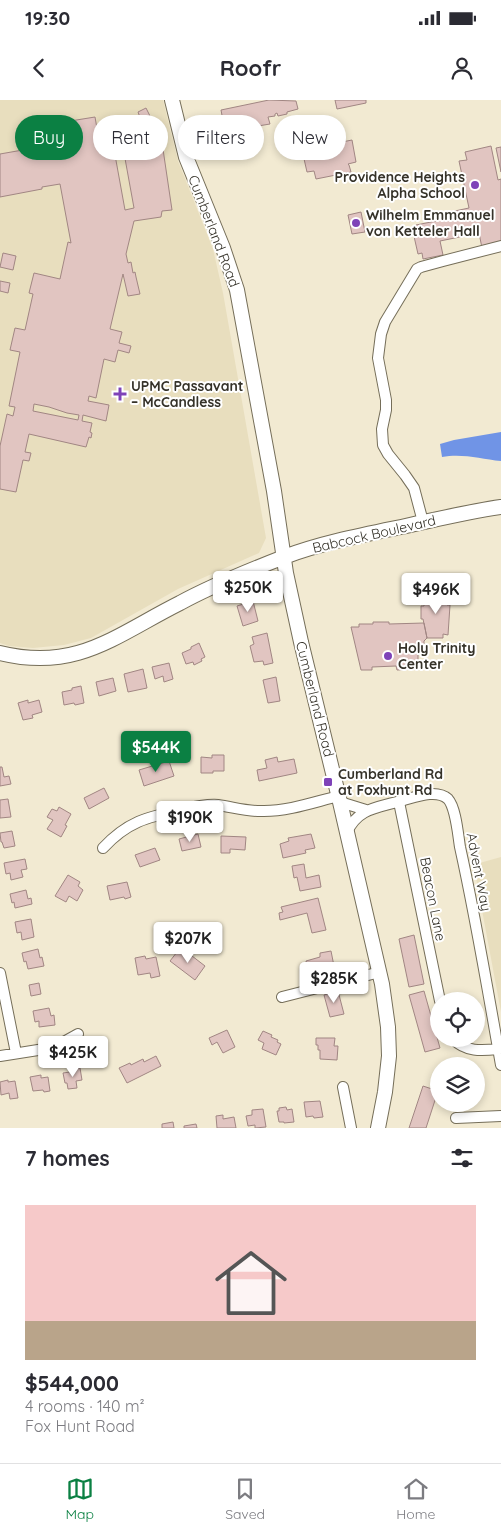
<!DOCTYPE html>
<meta charset="utf-8">
<style>
body{margin:0;font-family:Quicksand,sans-serif;background:#f7f7f7;color:#2b2b33;height:100vh;display:flex;flex-direction:column;font-size:19px;white-space:nowrap}
*{box-sizing:border-box;margin:0}
p{font-size:16px;color:#7c7c81}
.icon{flex:none;width:28px;height:28px;fill:none;stroke:currentColor;stroke-width:2;stroke-linecap:round;stroke-linejoin:round}
.map{position:relative;height:1028px;overflow:hidden}
.panel{display:flex;flex-direction:column;background:#fff;flex:1}
.panel>*{flex:none}
.banner{position:absolute;left:15px;top:15px;width:471px;height:45px;display:flex;gap:10px}
.buttons{position:absolute;left:430px;top:892px;display:grid;gap:10px}
.buttons a{display:grid;place-items:center;width:55px;height:55px;border-radius:50%;background:#fff;box-shadow:0 2px 8px #0003;font-size:25px}
.price{position:absolute;translate:-50% -42px;padding:0 11px;border-radius:5px;background:#fff;color:#222;font-size:16px;line-height:32px;filter:drop-shadow(0 1px 2px #0008)}
.price::after{content:'';position:absolute;left:50%;top:30px;width:15px;height:11px;margin-left:-8px;background:inherit;clip-path:polygon(0 0,100% 0,50% 100%)}
.price.active{background:#0b8043;color:#fff}
ul{padding:0;list-style:none}
li{display:grid;align-content:center;gap:10px;height:265px;padding:0 25px}
li+li{border-top:1px solid #e1e1e2}
li span{display:grid;place-items:center;height:155px;border-radius:0px;color:#555}
li>.icon{margin-inline-start:auto}
span .icon{width:90px;height:90px;fill:#fffc;stroke-width:1}
li b{font-size:21px}
h2{display:flex;justify-content:space-between;align-items:center;height:60px;padding:0 25px;font-size:21px}
.pill{padding:0 18px;border-radius:22px;background:#fff;box-shadow:0 2px 8px #0003;font-size:18px;line-height:45px}
.pill.active{background:#0b8043;color:#fff}
.status{display:flex;justify-content:space-between;align-items:center;height:35px;padding:0 25px;background:#fff;direction:ltr}
.status svg{height:14px;fill:currentColor}
header{display:flex;justify-content:space-between;align-items:center;height:65px;padding:0 25px;background:#fff;font-size:22px;font-weight:700}
.tabs{display:flex;justify-content:space-around;align-items:center;height:70px;border-top:1px solid #e1e1e2;background:#fff;font-size:14px;color:#7c7c81}
.tabs a{display:grid;justify-items:center;gap:2px}
.tabs .active{color:#0b8043}
.map>svg:first-child{display:block}
.built{fill:#e8debe}
.water{fill:#7094e6}
.building{fill:#e1c5c1;stroke:#a18683;fill-rule:evenodd}
.lines{fill:none;stroke-linecap:round;stroke-linejoin:round}
.street-casing{stroke:#756e59;stroke-width:12}
.secondary-casing{stroke:#756e59;stroke-width:16}
.street{stroke:#fff;stroke-width:10}
.secondary{stroke:#fff;stroke-width:14}
.poi-dot{fill:#7e42b8;stroke:#fff;stroke-width:2}
.labels{text-anchor:middle;dominant-baseline:central;stroke-width:4;stroke-linejoin:round;paint-order:stroke}
.poi-label{font-size:14px;font-weight:bold;fill:#353229;stroke:#fff;text-anchor:start}
.street-label{font-size:14px;fill:#353229;stroke:#fff}
</style>
<div class="status"><b>19:30</b><svg viewBox="0 0 49 12"><path d="M0 12V9h3v3zM5 12V6h3v6zM10 12V3h3v9zM15 12V0h3v12zM26 1h20v11H26zM47 4h2v5h-2z"/></svg></div>
<header><svg class="icon" aria-label="back" viewBox="0 0 24 24"><path d="M15 5l-7 7 7 7"/></svg>Roofr<svg class="icon" aria-label="person" viewBox="0 0 24 24"><circle cx="12" cy="8" r="4"/><path d="M4 21q1-7 8-7t8 7"/></svg></header>
<div class="map">
<svg width="501" height="1028" viewBox="0 0 501 1028">
<rect width="100%" height="100%" fill="#f2ead2"/>
<path class="built" d="M0 0H163L178 61 213 149 223 193 266 438 259 453 178 489 91 538 64 545 33 548 9 546 0 543Z
M501 757V912L474 767 476 764Z"/>
<path class="water" d="M501 332V361C481 359 462 353 442 357L440 344 454 340Z"/>
<path class="building" d="M269 0 296 1 298 9 287 12V14L278 16 277 13 275 14V16L268 17 270 24 252 27 250 21 224 26 221 10Z
M335 0H366V3L337 9Z
M146 8 150 16H149L151 27 157 26 158 30 160 29 172 110 162 111 161 117 134 121 126 154 128 163 131 162 133 173 135 172 136 177 140 194 128 196 123 174 110 229 122 232 119 243 131 246 129 253 118 250 115 262 104 259 96 298 89 296 88 301 109 305 106 321 83 315 82 321 92 323 90 332 92 333 91 338 89 337 86 347 29 334 25 352 31 353 29 361 23 360 16 392 0 389V346L7 314 13 316 15 307 9 306 20 252 10 250 15 228 25 230 33 194 29 193 34 173 60 179 68 142 71 143 60 84 42 87V89L0 97V54L34 48 36 59 55 55 53 45 57 44V42L67 40 64 22 95 17 98 34 104 33V36L113 34 112 25 116 16 127 19 128 18 136 21 134 30 139 29 138 22 145 21 144 19 141 20 138 12ZM122 42 134 108 125 110 113 44ZM34 304 49 307 67 313 79 315 78 320 33 311Z
M352 40 356 62 348 64 349 65 351 72 316 79 314 71 307 72 302 50Z
M491 46 498 80 501 79V144L482 148 479 133 440 141 443 155 423 159 422 153 418 154 413 132 417 131 416 125 451 118 450 112 469 108 459 61 467 60 465 52Z
M501 47V72L496 48Z
M361 112 365 132 352 134 348 115Z
M3 153 16 156 13 170 0 167Z
M0 181 10 183 8 193 0 191Z
M431 491H439L444 496H446L447 505H450L448 535 443 534V538H427L423 519H421V506H424V497H427Z
M253 501 258 521 243 526 237 506Z
M373 522H389V524L424 523 427 538 424 541V545H418V569L397 570 396 566 372 567V570H361L351 527H359V524H373Z
M267 533 273 563 264 565 263 561 254 562 250 546 254 544 252 537Z
M199 543 205 557 201 559 202 561 194 565 193 562 186 564 182 553 191 549V547Z
M169 563 173 579 164 582 163 576 155 579 152 567Z
M143 569 147 588 128 592 124 574Z
M276 577 280 601 268 603 263 580Z
M113 578 116 591 99 596 96 582Z
M81 586 84 603 75 605 74 603 64 605 62 592 72 590V588Z
M28 600V603L39 600 42 612 32 615 33 618 23 620 18 603Z
M212 655H224V671H213V673H201V657L212 658Z
M277 657 278 662 294 659 297 673 259 681 257 670 267 668 265 660Z
M169 661 174 676 144 686 139 670Z
M0 667H2L4 677 9 676 11 684 0 686Z
M104 688 109 698 89 709 84 698Z
M8 699 11 717 0 718V700Z
M59 707 71 714 65 725 67 726 61 737 47 729 53 720 47 717 52 709 57 711Z
M12 731 15 746 4 748 2 742H1L0 733Z
M198 734 201 747 182 751 179 739Z
M311 734 315 748 305 750 306 753 283 758 280 744 289 741 288 738Z
M221 736 246 737 245 750 230 749V753H221Z
M155 748 160 760 140 767 135 755Z
M25 759 27 769 21 770 23 777 11 780 10 773 6 774 4 763Z
M304 764 306 778 319 775 321 787 300 791 297 777 294 778 292 766Z
M68 775 80 782 78 786 83 790 77 801 69 796 66 802 55 796Z
M127 782 131 797 125 799 124 797 110 800 107 786Z
M26 790 28 799 31 798 32 804 15 808 14 802 12 803 10 794Z
M318 798 326 830 312 833 307 813 280 820 279 813 283 812 281 807Z
M31 819 34 837 22 840 21 832 17 833 15 822Z
M414 835 424 884 409 887 399 839Z
M38 849 40 858 42 857 44 866 28 869 26 861 24 862 22 853Z
M183 849 205 866 195 880 170 861 177 852 179 854Z
M331 851 335 871 320 874 319 870 308 872 306 861 320 857V853Z
M145 856 146 859 156 857 160 876 151 878 150 873 138 875 135 858Z
M39 883 41 894 31 896 29 885Z
M338 891 344 914 330 917 324 895Z
M424 891 440 948 425 952 409 895Z
M49 908 51 916 54 915 55 925 39 927V921L35 922 33 911Z
M227 930 235 947 223 953 217 942 212 945 209 938Z
M263 931 272 935 271 937 278 940 277 942 281 944 276 955 262 949 264 943 258 940Z
M316 938H335L334 946H338L337 960 320 959V950H318V945H316Z
M156 956 161 966 127 983 119 968 130 963 131 965 143 959 144 962Z
M80 968 82 980 76 981 77 988 68 989 67 983H65L63 973 70 972V970Z
M41 975V978L48 977 50 991 44 992 43 990 33 991 30 977Z
M8 980V982L15 981 18 998 10 999 9 993 1 995 0 982Z
M423 986 438 991 426 1028H409Z
M320 1001 323 1017 314 1018 313 1016 306 1017 304 1002Z
M286 1007 287 1010 292 1009 294 1022 284 1023V1022H279L277 1011H279V1008Z
M263 1009 266 1027 255 1028V1025L248 1026 246 1016 252 1015V1010Z
M223 1015V1019L234 1017 236 1028H217L216 1016Z
M173 1022 174 1028H162V1024Z
M196 1024 197 1028H184V1026Z"/>
<g class="lines">
<g class="street-casing">
<path id="street" d="M423 422 414 388 405 375 388 354 383 345 382 329 386 310V300L378 258 381 234 385 222 417 169 421 167 443 161 501 146
M340 702 366 710
M399 702 440 901
M347 732C358 708 377 708 400 701 413 698 436 688 448 699 456 708 458 735 460 747 476 819 488 892 501 965
M103 748C127 722 147 717 180 710 193 707 205 704 218 705 233 707 248 712 264 711 289 711 314 702 339 696
M0 873 16 953
M282 897 380 872
M453 939C466 952 481 951 498 949
M0 956 38 950 60 944 78 934
M343 987 351 1028
M456 1018 501 1016"/>
</g>
<g class="secondary-casing">
<path id="secondary" d="M172 0 186 57 223 148 237 190 274 391 286 473 301 542 340 702 382 884 388 927 389 956 385 992 378 1028
M0 553C77 572 116 535 180 503 213 485 248 471 284 457 321 443 362 435 401 427 434 420 467 412 501 407"/>
</g>
<use href="#street" class="street"/>
<use href="#secondary" class="secondary"/>
</g>
<g class="poi-dot">
<circle cx="475" cy="85" r="5"/>
<circle cx="356" cy="123" r="5"/>
<path d="M117.5 286.5h5v5h5v5h-5v5h-5v-5h-5v-5h5z"/>
<circle cx="388" cy="556" r="5"/>
<rect x="323" y="677" width="10" height="10" rx="2.5"/>
</g>
<g class="labels">
<g class="poi-label">
<text x="465" y="77" text-anchor="end">Providence Heights<tspan x="465" dy="16">Alpha School</tspan></text>
<text x="366" y="115">Wilhelm Emmanuel<tspan x="366" dy="16">von Ketteler Hall</tspan></text>
<text x="131" y="286">UPMC Passavant<tspan x="131" dy="16">– McCandless</tspan></text>
<text x="398" y="548">Holy Trinity<tspan x="398" dy="16">Center</tspan></text>
<text x="338" y="674">Cumberland Rd<tspan x="338" dy="16">at Foxhunt Rd</tspan></text>
</g>
<g class="street-label">
<text transform="translate(214 131) rotate(69)">Cumberland Road</text>
<text transform="translate(374 434) rotate(-13)">Babcock Boulevard</text>
<text transform="translate(315 599) rotate(76)">Cumberland Road</text>
<text transform="translate(479 772) rotate(79)">Advent Way</text>
<text transform="translate(433 799) rotate(79)">Beacon Lane</text>
</g>
</g>
</svg>
<div class="buttons">
<a><svg class="icon" aria-label="locate" viewBox="0 0 24 24"><circle cx="12" cy="12" r="6"/><path d="M12 2v4M12 18v4M2 12h4M18 12h4"/></svg></a>
<a><svg class="icon" aria-label="layers" viewBox="0 0 24 24"><path d="M12 4l9 5-9 5-9-5zM3 14l9 5 9-5"/></svg></a>
</div>
<b class="price" style="left:248px;top:513px">$250K</b>
<b class="price" style="left:436px;top:515px">$496K</b>
<b class="price active" style="left:156px;top:673px">$544K</b>
<b class="price" style="left:190px;top:743px">$190K</b>
<b class="price" style="left:188px;top:864px">$207K</b>
<b class="price" style="left:334px;top:904px">$285K</b>
<b class="price" style="left:73px;top:978px">$425K</b>
<div class="banner">
<a class="pill active">Buy</a>
<a class="pill">Rent</a>
<a class="pill">Filters</a>
<a class="pill">New</a>
</div>
</div>
<section class="panel">
<h2>7 homes<svg class="icon" aria-label="filters" viewBox="0 0 24 24"><path d="M4 7h16M4 17h16"/><circle cx="9" cy="7" r="2"/><circle cx="15" cy="17" r="2"/></svg></h2>
<ul>
<li><span style="background:linear-gradient(#f6c9c9 75%,#b9a48a 0)"><svg class="icon" aria-label="home" viewBox="0 0 24 24"><path d="M3 11l9-7 9 7M6 9v11h12V9"/></svg></span><div><b>$544,000</b><p>4 rooms · 140 m²</p><p>Fox Hunt Road</p></div></li>
</ul>
</section>
<nav class="tabs">
<a class="active"><svg class="icon" aria-label="map" viewBox="0 0 24 24"><path d="M3 6l6-2 6 2 6-2v14l-6 2-6-2-6 2zM9 4v14M15 6v14"/></svg>Map</a>
<a><svg class="icon" aria-label="saved" viewBox="0 0 24 24"><path d="M7 4h10v16l-5-4-5 4z"/></svg>Saved</a>
<a><svg class="icon" aria-label="home" viewBox="0 0 24 24"><path d="M3 11l9-7 9 7M6 9v11h12V9"/></svg>Home</a>
</nav>
